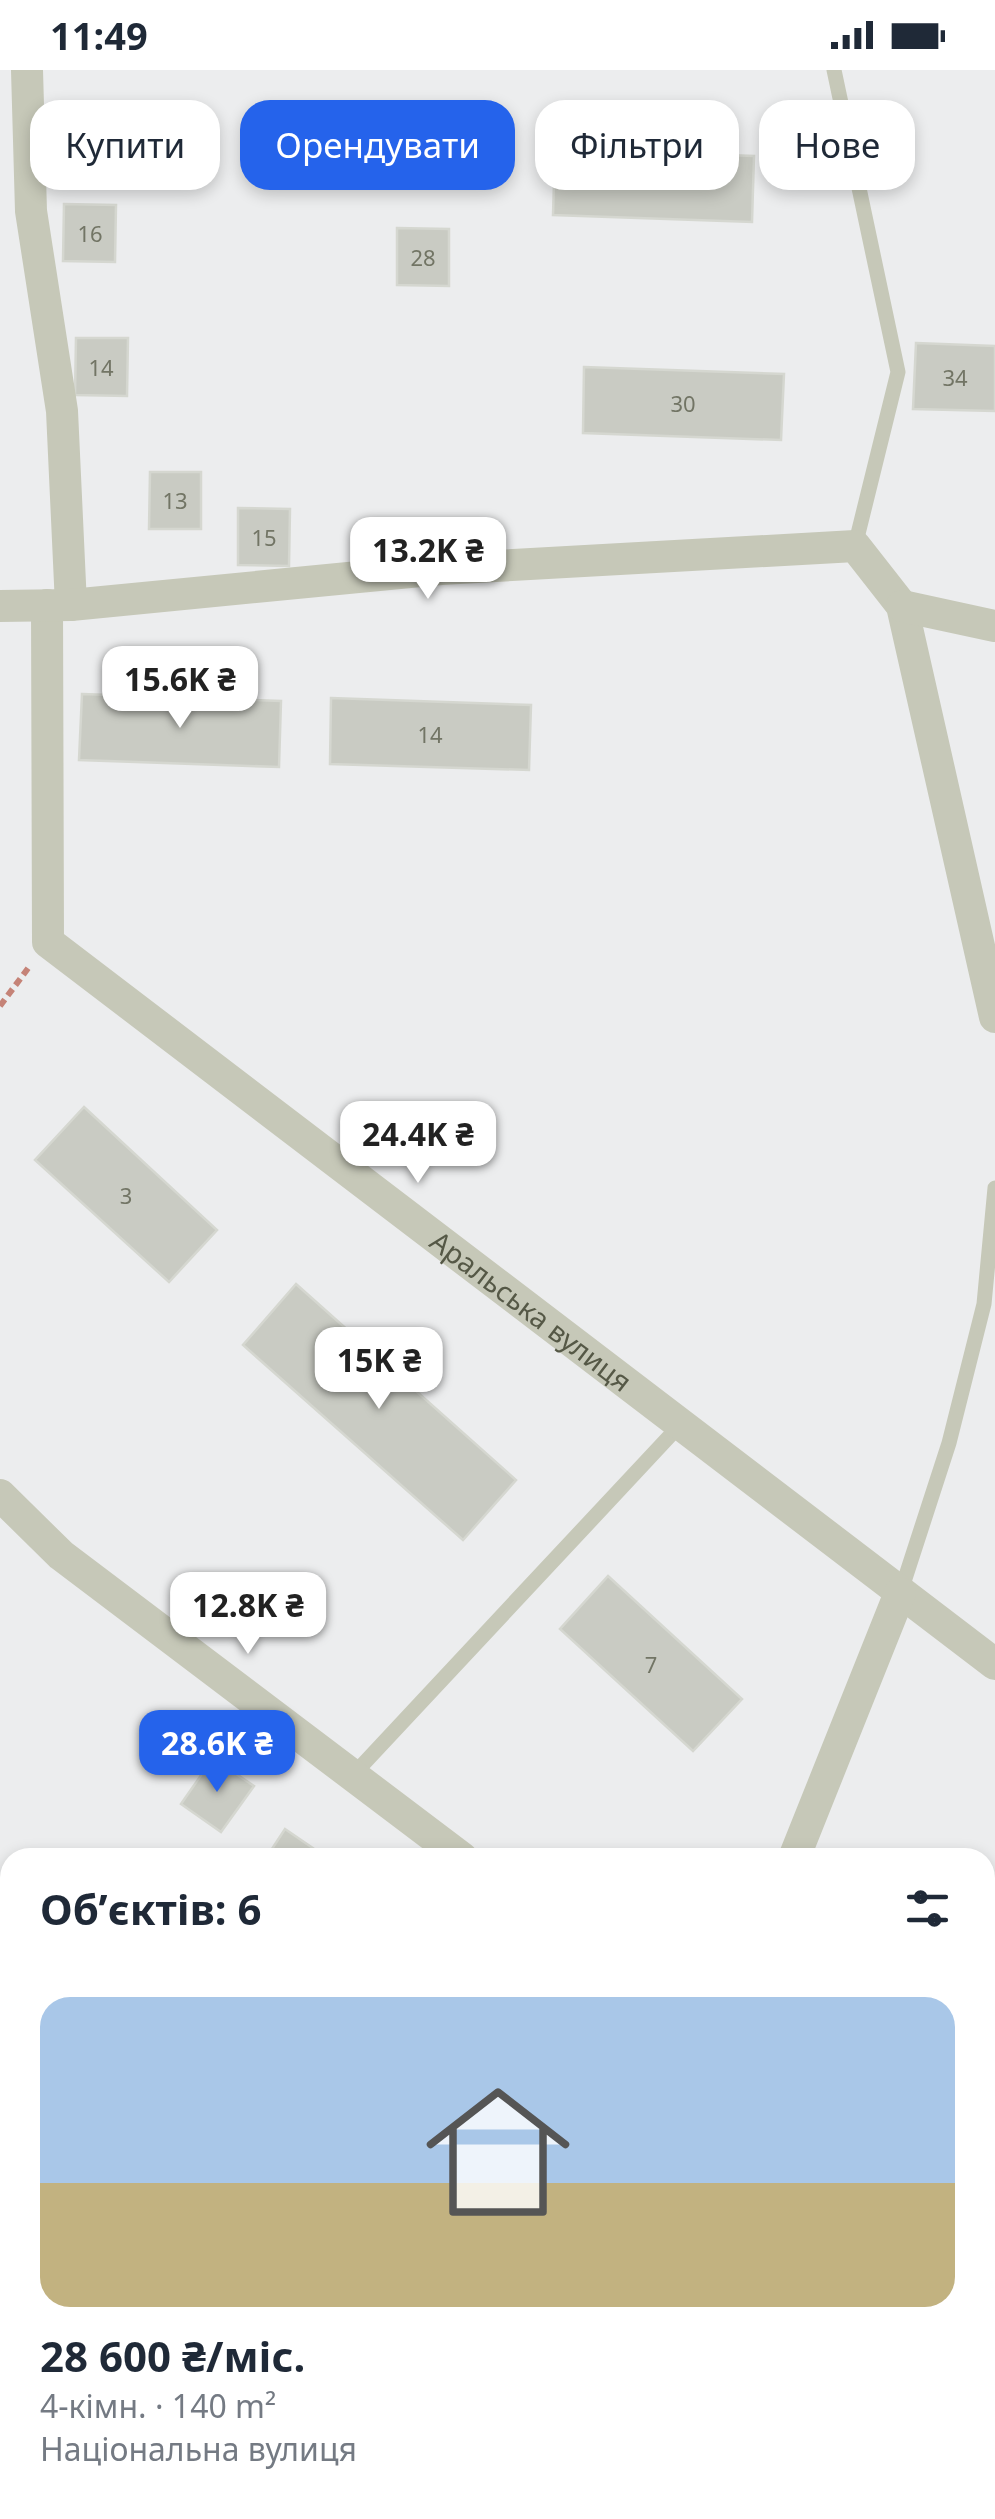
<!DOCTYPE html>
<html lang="uk">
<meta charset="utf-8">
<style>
body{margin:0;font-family:"Noto Sans",sans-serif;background:#f2f2f3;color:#1f2937;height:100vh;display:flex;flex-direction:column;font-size:38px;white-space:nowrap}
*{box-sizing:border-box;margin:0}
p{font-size:32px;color:#747a83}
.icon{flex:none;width:55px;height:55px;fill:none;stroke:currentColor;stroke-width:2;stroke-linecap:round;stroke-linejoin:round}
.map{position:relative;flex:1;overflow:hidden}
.panel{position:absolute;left:0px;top:1778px;width:995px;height:672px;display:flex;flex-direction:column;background:#fff;border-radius:30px 30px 0 0;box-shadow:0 5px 15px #0003}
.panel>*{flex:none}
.banner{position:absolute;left:30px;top:30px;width:935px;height:90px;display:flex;gap:20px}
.price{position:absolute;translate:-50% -85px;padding:0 22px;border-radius:20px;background:#fff;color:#222;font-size:32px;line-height:65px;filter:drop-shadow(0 2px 5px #0008)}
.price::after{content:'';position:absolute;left:50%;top:60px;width:30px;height:22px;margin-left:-15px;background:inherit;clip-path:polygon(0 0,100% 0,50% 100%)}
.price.selected{background:#2563eb;color:#fff}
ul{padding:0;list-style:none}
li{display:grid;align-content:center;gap:20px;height:530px;padding:0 40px}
li span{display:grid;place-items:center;height:310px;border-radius:30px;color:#555}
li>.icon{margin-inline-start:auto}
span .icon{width:180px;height:180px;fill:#fffc;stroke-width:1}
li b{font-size:42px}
h2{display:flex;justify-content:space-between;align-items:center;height:120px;padding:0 40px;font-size:42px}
.pill{padding:0 35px;border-radius:30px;background:#fff;box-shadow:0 5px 15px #0003;font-size:35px;line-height:90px}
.pill.selected{background:#2563eb;color:#fff}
.status{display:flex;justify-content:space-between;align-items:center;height:70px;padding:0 50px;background:#fff;direction:ltr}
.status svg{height:28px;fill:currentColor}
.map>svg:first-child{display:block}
.building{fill:#c9cbc3;stroke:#d5d7d0;stroke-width:2.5}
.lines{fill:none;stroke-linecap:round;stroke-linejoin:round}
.path{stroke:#c58377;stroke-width:6;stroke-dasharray:8 5;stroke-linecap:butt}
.service{stroke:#c6c8b8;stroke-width:15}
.minor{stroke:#c6c8b8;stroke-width:32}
.tertiary{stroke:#c6c8b8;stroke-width:40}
.labels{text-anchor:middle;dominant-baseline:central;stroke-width:9;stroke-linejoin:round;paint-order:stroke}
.number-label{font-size:22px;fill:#727565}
.street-label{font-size:28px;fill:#555846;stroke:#fff}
</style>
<div class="status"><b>11:49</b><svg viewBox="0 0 49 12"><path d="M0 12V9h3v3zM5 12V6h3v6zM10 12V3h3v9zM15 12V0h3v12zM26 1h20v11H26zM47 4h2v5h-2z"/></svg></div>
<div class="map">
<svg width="995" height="2449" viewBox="0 0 995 2449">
<rect width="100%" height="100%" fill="#ecedee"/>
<path class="building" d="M555 79 754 86 752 152 553 145Z
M64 134 116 135 115 192 63 191Z
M397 158 449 159V216L397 215Z
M76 268H128L127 326 75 325Z
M916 273 995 276V341L913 339Z
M584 297 784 304 781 370 583 363Z
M150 402H201V459H149Z
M238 438 290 439 289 496 238 495Z
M82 624 281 631 279 697 79 690Z
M331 628 531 635 529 700 330 694Z
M84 1037 217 1160 169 1212 35 1090Z
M296 1214 516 1410 463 1470 243 1275Z
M608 1506 742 1629 693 1681 560 1559Z
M213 1688 254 1716 221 1762 181 1734Z
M285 1759 326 1787 266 1788Z
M985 1959 995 1967V2038L985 2030Z"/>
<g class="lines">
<path class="path" d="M0 936 29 897"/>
<path class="service" d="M834 0 898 302 855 476
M901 1521 949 1373 984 1234 995 1118
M353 1705 680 1355"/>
<g class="minor">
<path d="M27 0 31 141 62 341 71 535"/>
<path id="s1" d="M47 535 48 872 995 1594"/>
<path d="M0 536 71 535 441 499 855 476 902 536 995 947"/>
<path d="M902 536 995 556"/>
<path d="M0 1425 61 1485 462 1788"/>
<path d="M794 1788 900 1523"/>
<path d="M985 2280 995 2300"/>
</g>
<path class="tertiary" d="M0 2080 10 2083
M598 2449 600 2440"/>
</g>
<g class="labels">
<g class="number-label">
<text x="90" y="163">16</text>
<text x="423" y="187">28</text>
<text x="101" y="297">14</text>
<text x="955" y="307">34</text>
<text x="683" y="333">30</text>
<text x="175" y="430">13</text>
<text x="264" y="467">15</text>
<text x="430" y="664">14</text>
<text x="126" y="1125">3</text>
<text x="651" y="1594">7</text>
</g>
<g class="street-label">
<text stroke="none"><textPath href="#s1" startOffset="945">Аральська вулиця</textPath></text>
</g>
</g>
</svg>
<b class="price" style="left:428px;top:532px">13.2K ₴</b>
<b class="price" style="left:180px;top:661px">15.6K ₴</b>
<b class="price" style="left:418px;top:1116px">24.4K ₴</b>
<b class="price" style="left:379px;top:1342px">15K ₴</b>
<b class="price" style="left:248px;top:1587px">12.8K ₴</b>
<b class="price selected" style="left:217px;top:1725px">28.6K ₴</b>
<div class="banner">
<a class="pill">Купити</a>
<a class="pill selected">Орендувати</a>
<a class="pill">Фільтри</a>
<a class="pill">Нове</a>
</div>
<section class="panel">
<h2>Об’єктів: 6<svg class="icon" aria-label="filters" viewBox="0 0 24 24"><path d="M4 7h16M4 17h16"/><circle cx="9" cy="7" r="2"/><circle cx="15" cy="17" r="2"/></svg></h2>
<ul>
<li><span style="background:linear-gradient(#a9c7e8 60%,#c2b280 0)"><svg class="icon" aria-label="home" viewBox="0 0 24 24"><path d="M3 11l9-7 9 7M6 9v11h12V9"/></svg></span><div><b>28 600 ₴/міс.</b><p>4-кімн. · 140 m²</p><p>Національна вулиця</p></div></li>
</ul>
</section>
</div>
